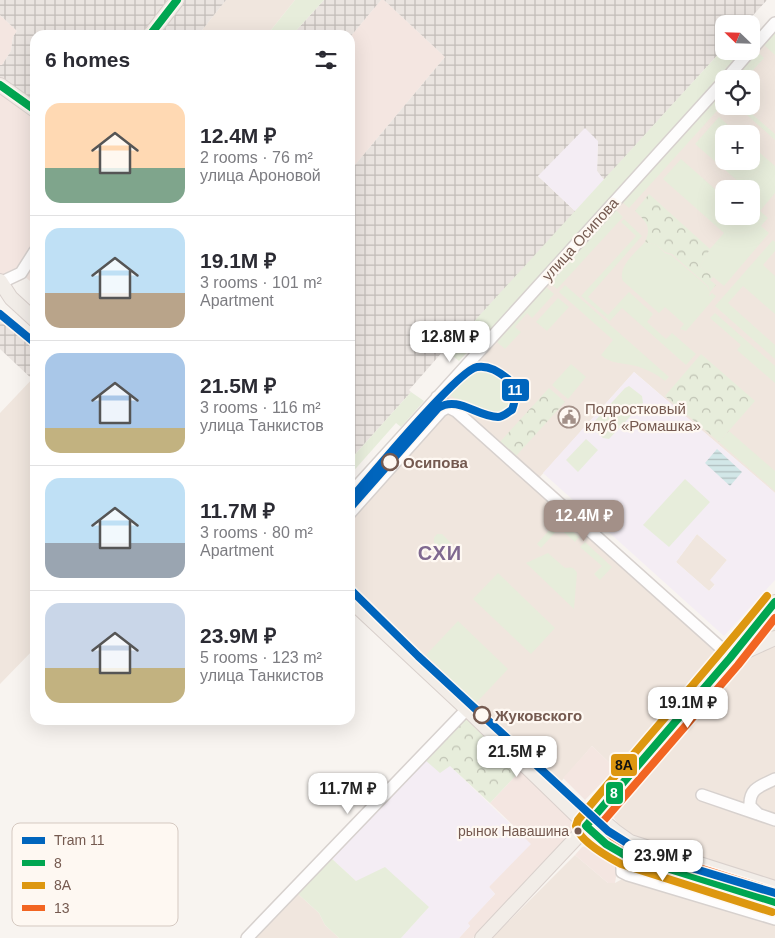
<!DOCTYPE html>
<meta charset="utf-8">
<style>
body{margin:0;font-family:Arial,sans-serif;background:#f7f7f7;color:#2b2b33;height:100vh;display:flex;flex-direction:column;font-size:19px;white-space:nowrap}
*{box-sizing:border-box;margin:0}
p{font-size:16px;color:#7c7c81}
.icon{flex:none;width:28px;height:28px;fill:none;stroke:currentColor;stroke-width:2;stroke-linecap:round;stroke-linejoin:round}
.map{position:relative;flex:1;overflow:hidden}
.sheet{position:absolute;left:30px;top:30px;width:325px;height:695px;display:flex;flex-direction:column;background:#fff;border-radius:15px;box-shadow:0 5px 20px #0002}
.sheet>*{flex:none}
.needle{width:32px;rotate:293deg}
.controls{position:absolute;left:715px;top:15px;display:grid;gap:10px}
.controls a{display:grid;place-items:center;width:45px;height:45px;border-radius:10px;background:#fff;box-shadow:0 5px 20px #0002;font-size:25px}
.price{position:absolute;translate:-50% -42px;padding:0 11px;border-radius:10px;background:#fff;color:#222;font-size:16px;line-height:32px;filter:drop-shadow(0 1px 2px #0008)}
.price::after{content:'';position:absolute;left:50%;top:30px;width:15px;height:11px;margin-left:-8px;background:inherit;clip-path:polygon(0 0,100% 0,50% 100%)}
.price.active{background:#a39088;color:#fff}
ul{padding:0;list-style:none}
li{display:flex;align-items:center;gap:15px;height:125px;padding:0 15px}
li+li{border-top:1px solid #e1e1e2}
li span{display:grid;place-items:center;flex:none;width:140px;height:100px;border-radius:15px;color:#555}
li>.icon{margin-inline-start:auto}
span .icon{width:60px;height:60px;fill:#fffc;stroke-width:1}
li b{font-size:21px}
h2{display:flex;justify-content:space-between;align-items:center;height:60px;padding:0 15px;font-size:21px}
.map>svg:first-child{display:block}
.residential{fill:#f0e6de;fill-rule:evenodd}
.commercial{fill:#f4e6e1}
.industrial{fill:url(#industrial-grid)}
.education{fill:#f4edf4;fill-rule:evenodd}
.green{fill:#e7eddb}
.forest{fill:url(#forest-crowns)}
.water{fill:url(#water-rules)}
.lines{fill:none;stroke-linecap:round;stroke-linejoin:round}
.minor-casing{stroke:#d7d1ce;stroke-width:14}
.major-casing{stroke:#d9d0cc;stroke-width:16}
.minor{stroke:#fefdfd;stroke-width:11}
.major{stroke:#f2ede8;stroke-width:14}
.bus-1-casing{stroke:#fef8f2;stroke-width:11}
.bus-2-casing{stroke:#fef8f2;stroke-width:11}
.bus-3-casing{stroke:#fef8f2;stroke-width:11}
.bus-1{stroke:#00a651;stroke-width:8}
.bus-2{stroke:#dd9710;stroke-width:8}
.bus-3{stroke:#f26522;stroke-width:8}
.tram-1-casing{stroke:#fef8f2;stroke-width:11}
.tram-1{stroke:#0065bd;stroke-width:8}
.stop-dot{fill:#fef8f2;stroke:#755a50;stroke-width:2.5}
.bus-dot{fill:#755a50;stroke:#fef8f2;stroke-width:2}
.labels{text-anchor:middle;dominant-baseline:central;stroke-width:4.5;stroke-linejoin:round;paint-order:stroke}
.bus-label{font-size:14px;fill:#755a50;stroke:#fef8f2;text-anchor:end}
.street-label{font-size:15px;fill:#755a50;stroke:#fef8f2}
.poi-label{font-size:15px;fill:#755a50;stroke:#fef8f2;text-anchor:start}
.stop-label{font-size:15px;font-weight:bold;fill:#755a50;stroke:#fef8f2;text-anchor:start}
.district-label{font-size:20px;font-weight:bold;letter-spacing:1px;fill:#7f6890;stroke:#fef8f2}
.key{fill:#fef8f2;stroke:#d5c9c1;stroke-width:1}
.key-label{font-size:14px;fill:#755a50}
.line-badge{stroke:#fef8f2;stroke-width:2}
.badge-label{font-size:14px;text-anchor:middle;font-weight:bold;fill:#fff}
.pale-badge-label{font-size:14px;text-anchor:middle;font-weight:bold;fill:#111}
</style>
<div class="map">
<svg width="775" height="938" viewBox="0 0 775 938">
<defs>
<pattern id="industrial-grid" width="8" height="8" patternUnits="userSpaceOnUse" patternTransform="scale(1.25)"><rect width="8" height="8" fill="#eae4e0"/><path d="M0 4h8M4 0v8" fill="none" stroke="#c2bcb8"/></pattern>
<pattern id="forest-crowns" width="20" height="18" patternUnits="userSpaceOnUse" patternTransform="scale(1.25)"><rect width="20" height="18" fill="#e7eddb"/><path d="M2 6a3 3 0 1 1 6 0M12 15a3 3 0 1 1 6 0" fill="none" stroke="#c0c3b4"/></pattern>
<pattern id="water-rules" width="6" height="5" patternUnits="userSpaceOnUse" patternTransform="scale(1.25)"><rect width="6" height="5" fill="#d2e7e8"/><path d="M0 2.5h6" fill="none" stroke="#afbebe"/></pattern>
</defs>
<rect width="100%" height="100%" fill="#f8f4f0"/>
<path class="residential" d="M226 0H295L267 35H198Z
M775 29V493L634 372 539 478 448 398 447 395 724 86V106H751V79H730ZM724 134H751V161H724ZM724 189H751V216H724Z
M35 376V648L0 684V413Z
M444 414H449L455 416 721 655 618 771 592 746 559 784 350 587V520L439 418Z
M697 534 727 560 711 580 715 584 709 591 676 562Z
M775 641V882L636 838 622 830 614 818 612 810 613 806 738 659Z
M575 855 608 883H615L624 878 775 922V938H492Z
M297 893 319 913 325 925 339 938H254Z"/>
<path class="commercial" d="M381 0H384L445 57 350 171V37Z
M0 15 17 31 13 37 11 51 2 65H0Z
M0 91 35 117V247L22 266 10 275 0 274Z
M35 260V285L25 277Z
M592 746 618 771 612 772 585 800 563 778Z
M521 770 574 822 575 828 473 938H459L470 926 467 923 495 894 489 887 520 832 490 803Z
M593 844 614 855 618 865 615 883H608L575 855 582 847Z"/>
<path class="industrial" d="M0 0H173L146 35H35V104L0 80V65H2L11 51 13 37 17 31 0 15Z
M183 0H226L198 35H170L162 29Z
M324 0H381L350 37V35H292Z
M384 0H767L745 24H724V48L604 180 597 171 598 141 538 176 576 212 447 351 445 349 409 390 411 392 350 460V171L445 57Z
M0 317 35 347V376L32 379 0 349Z"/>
<path class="education" d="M585 128 598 141 597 171 604 180 576 212 538 176Z
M634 372 775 493V580L724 636 543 473ZM697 534 727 560 710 580 715 585 709 591 676 562Z
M425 760 450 766 531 844 489 887 495 894 468 923 470 926 459 938H401L429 907 356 881 331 858Z"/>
<path class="green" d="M295 0H324L292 35H267Z
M775 30V55L763 44Z
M724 48V51H745L493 330H488L459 361 447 351Z
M757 51 764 58 745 79H732Z
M724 88V103L629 208 622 202Z
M737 106H743L775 134V140Z
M719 117 738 134H724V161H751V145L775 166V193L760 211 768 218 761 226 769 233 724 286 700 266 710 249 724 233 663 179 681 159 724 197V216H751V203L756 197 751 193V189H747L695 144Z
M615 209 623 217 557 289 549 282Z
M624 219 642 236 588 297 608 315 629 292 653 314 647 322 666 339 672 333 696 354 686 365 622 308 610 321 581 296 636 236 621 222Z
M773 240 775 242V251L763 265 775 276V314L743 286 728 303 775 345V359L715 306Z
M645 242 657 245 665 253 671 255 707 286 710 292 709 296 712 293 716 296 686 331 680 329 684 324 665 307 659 313 623 281C617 267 636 252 645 242Z
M565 285 669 377 665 381C657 374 646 369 636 366 624 363 610 364 601 355L613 340 559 292Z
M546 287 554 294 532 318 527 313 515 327 521 332 505 349 497 342Z
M558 298 569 307 547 331 536 322Z
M715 313 775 366V383L737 350 741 345 710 318Z
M571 364 586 377 568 399 552 385Z
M478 369C527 373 521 429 476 410 466 406 458 402 449 394L467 376Z
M629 386 642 396 643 403 609 439 603 438 594 430 593 423 625 388Z
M411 392 424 401 401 427 396 423 350 475V460Z
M729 431 775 471V491L719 442Z
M586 439 598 450 578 472 566 460Z
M685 479 710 502 669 547 643 525Z
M559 519 579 537 575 542 559 528 541 548 537 544Z
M437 534H442L453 545 446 553 434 543V538Z
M585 542 612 567 600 580 594 574 602 566 580 547Z
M548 553 565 568C571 567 574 567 577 573L574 609 526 563Z
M498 573 555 628 531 654 473 599Z
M458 621 508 669 476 703 426 655Z
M331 858 356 881 385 867 429 907 401 938H339L325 925 319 913 297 893Z"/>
<path class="forest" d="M649 194 710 249 700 266 713 277 710 280 716 285 710 292 708 286 672 254 665 252 657 245 645 242C652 226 646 222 635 211Z
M701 354 755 401 719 442 665 396Z
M549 388 565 402 515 457 499 443Z
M775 610V633H769L764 627 765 623Z
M464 719 470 720 521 770 490 803 450 766 440 773 425 760Z
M629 863 775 908V916L631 872 627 865Z"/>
<path class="water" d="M717 449 742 472 730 486 705 463Z"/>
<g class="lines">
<g class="minor-casing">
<path id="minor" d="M751 50 775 23
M726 79 750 51
M2 282 21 273 35 251
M437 397 448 407 456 411 721 648 730 658
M350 494 724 81
M350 513 441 411 448 407
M702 795 775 820
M758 814 750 806C749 788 761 786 775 779
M628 847 622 862V872L628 875 775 919
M247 938 467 709"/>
</g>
<g class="major-casing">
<path id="major" d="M150 35 177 0
M0 85 35 110
M0 281 11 298 35 320
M350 600 472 714 606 844 625 855 775 902
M733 657 775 638
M595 814 616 832 630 842 775 888
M482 938 578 836 604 803 730 658 775 602"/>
</g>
<use href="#minor" class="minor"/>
<use href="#major" class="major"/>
<g class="bus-1-casing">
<path id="bus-1" d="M150 35 177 0
M0 85 35 110
M775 602 730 658 586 826 606 844 625 855 775 902"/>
</g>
<g class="bus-2-casing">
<path id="bus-2" d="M767 596C706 672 641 744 578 820L576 826C579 841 608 857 621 864L772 912"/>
</g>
<g class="bus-3-casing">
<path id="bus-3" d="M775 618 738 665 600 825 612 836 629 846 775 892"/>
</g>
<use href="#bus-1" class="bus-1"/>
<use href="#bus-2" class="bus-2"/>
<use href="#bus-3" class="bus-3"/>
<g class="tram-1-casing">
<path id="tram-1" d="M0 314 35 343
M350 500C368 479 458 370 477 367 489 365 499 372 508 379 519 388 516 398 512 410 508 412 503 417 498 417 477 417 458 395 438 408L350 508
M350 589 418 656 608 831 635 848 695 869 775 893"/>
</g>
<use href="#tram-1" class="tram-1"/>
</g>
<defs>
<g id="civic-ring" transform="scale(1.125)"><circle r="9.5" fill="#fef8f2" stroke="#a39088" stroke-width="1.5"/><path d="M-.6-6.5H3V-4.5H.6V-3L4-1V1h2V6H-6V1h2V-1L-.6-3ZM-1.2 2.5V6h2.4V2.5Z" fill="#a39088"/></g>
</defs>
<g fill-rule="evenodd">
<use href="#civic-ring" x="569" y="417"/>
</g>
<g class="stop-dot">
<circle cx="390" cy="462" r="8"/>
<circle cx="482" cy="715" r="8"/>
</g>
<circle class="bus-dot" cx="578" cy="831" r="4.5"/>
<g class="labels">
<g class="bus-label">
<text x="569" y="831">рынок Навашина</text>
</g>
<g class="street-label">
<text transform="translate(580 239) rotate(-48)">улица Осипова</text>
</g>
<g class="poi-label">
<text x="585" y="408">Подростковый<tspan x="585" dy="17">клуб «Ромашка»</tspan></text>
</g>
<g class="stop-label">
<text x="403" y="462">Осипова</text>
<text x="495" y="715">Жуковского</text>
</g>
<g class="district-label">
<text x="440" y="553">СХИ</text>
</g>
</g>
<rect x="12" y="823" width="166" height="103" rx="8" class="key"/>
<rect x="22" y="837" width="23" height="7" fill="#0065bd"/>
<rect x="22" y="860" width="23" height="6" fill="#00a651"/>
<rect x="22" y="882" width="23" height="7" fill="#dd9710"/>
<rect x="22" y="905" width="23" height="6" fill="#f26522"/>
<g class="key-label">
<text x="54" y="845">Tram 11</text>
<text x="54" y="868">8</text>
<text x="54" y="890">8А</text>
<text x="54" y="913">13</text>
</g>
<g class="line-badge">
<rect x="501" y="378" width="29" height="24" rx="5" fill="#0065bd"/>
<rect x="610" y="753" width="28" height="24" rx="5" fill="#dd9710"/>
<rect x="605" y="781" width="19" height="24" rx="5" fill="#00a651"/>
</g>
<g class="badge-label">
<text x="515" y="395">11</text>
<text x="614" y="798">8</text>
</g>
<g class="pale-badge-label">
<text x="624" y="770">8А</text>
</g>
</svg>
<div class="controls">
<a><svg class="needle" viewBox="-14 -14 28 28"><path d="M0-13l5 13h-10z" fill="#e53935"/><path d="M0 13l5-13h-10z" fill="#7c7c81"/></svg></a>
<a><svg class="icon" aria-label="locate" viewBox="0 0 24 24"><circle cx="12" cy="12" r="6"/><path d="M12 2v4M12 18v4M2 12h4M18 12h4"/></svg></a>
<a>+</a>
<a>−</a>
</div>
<b class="price" style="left:450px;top:363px">12.8M ₽</b>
<b class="price active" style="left:584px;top:542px">12.4M ₽</b>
<b class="price" style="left:688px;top:729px">19.1M ₽</b>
<b class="price" style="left:517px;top:778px">21.5M ₽</b>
<b class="price" style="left:348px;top:815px">11.7M ₽</b>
<b class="price" style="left:663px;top:882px">23.9M ₽</b>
<section class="sheet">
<h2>6 homes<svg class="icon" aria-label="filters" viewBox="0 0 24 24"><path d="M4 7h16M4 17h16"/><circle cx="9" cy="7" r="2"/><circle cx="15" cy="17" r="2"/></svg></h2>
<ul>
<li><span style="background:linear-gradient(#ffd9b3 65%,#7fa58c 0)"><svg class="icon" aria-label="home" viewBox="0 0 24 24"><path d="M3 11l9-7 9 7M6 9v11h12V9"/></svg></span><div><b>12.4M ₽</b><p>2 rooms · 76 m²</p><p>улица Ароновой</p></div></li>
<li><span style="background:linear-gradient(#bfe0f5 65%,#b9a48a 0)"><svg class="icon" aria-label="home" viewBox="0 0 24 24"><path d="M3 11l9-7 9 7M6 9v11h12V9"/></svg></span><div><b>19.1M ₽</b><p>3 rooms · 101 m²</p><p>Apartment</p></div></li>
<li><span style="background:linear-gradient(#a9c7e8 75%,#c2b280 0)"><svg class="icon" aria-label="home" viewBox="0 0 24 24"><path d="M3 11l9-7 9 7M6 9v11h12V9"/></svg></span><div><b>21.5M ₽</b><p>3 rooms · 116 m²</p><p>улица Танкистов</p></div></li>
<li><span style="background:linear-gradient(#bfe0f5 65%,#9aa5b1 0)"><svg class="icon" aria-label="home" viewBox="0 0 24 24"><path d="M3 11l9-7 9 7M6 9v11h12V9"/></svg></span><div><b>11.7M ₽</b><p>3 rooms · 80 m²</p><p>Apartment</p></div></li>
<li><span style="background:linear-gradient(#c9d6e8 65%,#c2b280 0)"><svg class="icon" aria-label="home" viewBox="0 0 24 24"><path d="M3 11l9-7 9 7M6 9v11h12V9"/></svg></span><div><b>23.9M ₽</b><p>5 rooms · 123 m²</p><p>улица Танкистов</p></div></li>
</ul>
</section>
</div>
